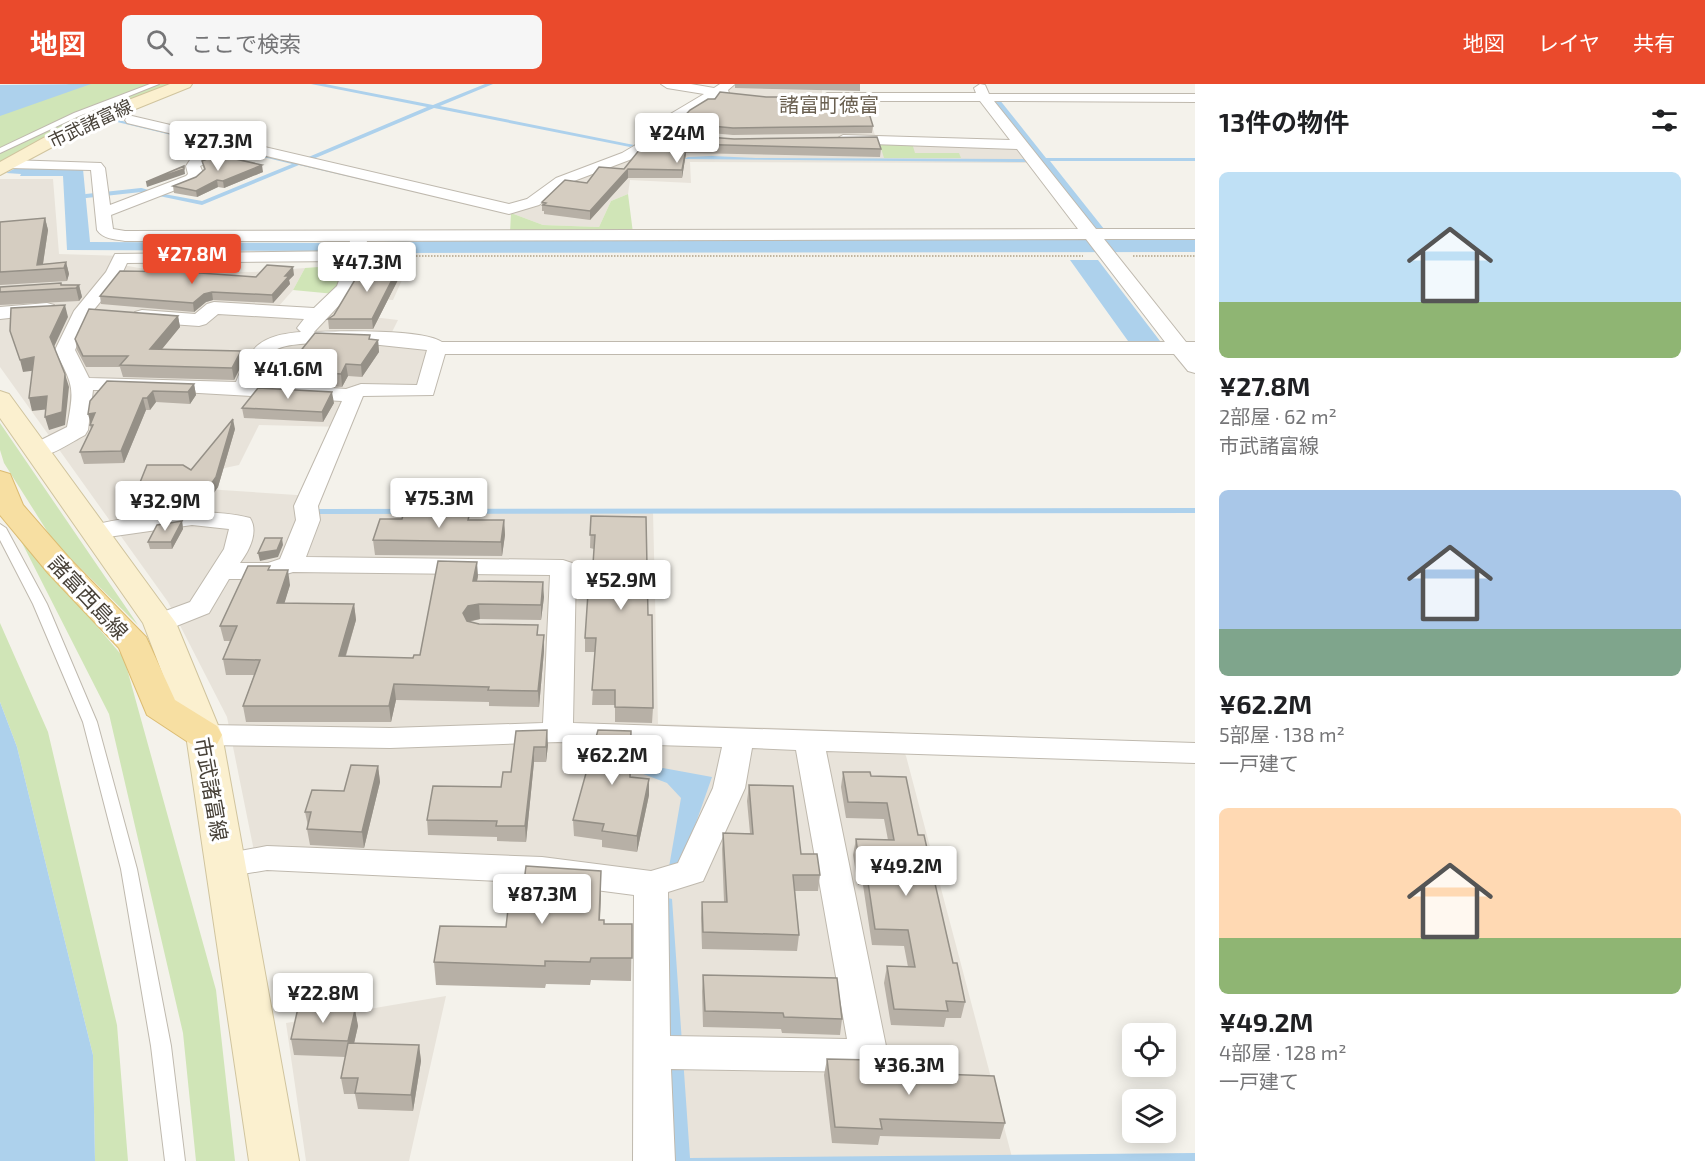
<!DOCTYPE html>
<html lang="ja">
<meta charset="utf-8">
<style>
body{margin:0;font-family:"Exo 2","Noto Sans JP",sans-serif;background:#f6f6f6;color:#202124;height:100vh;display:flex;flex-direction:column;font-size:22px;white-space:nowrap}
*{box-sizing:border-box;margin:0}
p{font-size:20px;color:#757577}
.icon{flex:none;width:33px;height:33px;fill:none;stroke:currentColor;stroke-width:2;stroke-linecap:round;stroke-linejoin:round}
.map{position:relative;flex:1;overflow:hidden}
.details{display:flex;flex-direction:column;background:#fff;width:510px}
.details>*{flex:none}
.tools{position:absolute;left:1122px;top:939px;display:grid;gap:12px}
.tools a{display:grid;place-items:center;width:54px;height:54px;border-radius:9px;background:#fff;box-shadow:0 3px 15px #0003;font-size:30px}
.price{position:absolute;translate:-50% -51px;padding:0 14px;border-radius:6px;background:#fff;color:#222;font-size:20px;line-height:39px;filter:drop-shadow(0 2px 3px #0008)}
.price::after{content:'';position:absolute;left:50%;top:36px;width:18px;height:14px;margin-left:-9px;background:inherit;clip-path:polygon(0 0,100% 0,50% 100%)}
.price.on{background:#ea4a2c;color:#fff}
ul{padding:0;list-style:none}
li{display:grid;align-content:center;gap:12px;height:318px;padding:0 24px}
li span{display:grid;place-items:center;height:186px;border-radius:9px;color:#555}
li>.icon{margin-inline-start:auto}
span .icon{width:108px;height:108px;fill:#fffc;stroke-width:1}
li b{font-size:26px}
h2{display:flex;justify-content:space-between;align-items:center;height:72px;padding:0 24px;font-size:26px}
header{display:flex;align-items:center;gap:36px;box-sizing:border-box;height:84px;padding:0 30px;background:#ea4a2c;color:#fff}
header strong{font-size:28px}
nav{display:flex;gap:33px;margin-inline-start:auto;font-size:21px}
.search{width:420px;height:54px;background:#f6f6f6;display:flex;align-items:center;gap:15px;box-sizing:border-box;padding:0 21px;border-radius:9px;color:#757577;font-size:22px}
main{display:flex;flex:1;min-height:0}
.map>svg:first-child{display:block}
.residential{fill:#e8e3da}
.green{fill:#d0e5b7}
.water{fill:#add1ec}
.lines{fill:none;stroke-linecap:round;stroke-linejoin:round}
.stream{stroke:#add1ec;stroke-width:4}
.lane-casing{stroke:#bfb9ae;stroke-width:2}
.street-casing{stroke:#bfb9ae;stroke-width:2}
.secondary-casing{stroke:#d0c49e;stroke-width:2}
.primary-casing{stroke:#dcbc72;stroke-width:2}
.path{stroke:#c0b5a0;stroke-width:2;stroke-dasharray:1.5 1.5;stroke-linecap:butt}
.lane{fill:#fff;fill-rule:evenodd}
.street{fill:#fff;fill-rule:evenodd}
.secondary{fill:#fbf0cf;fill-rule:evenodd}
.primary{fill:#f7dfa2;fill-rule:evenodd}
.wall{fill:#b7b0a6}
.shaded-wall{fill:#959087}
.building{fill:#d5cdc1;stroke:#959087;stroke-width:1.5}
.labels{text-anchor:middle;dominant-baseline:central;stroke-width:6;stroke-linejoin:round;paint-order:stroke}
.far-street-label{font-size:18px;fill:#484239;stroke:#fff}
.far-quarter-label{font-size:20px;fill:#6a6051;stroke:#fff}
.street-label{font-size:21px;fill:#484239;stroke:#fff}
</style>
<header>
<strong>地図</strong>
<div class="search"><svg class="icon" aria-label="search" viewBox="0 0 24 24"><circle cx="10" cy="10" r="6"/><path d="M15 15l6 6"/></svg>ここで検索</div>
<nav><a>地図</a><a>レイヤ</a><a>共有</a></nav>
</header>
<main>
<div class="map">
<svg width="1195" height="1077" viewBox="0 0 1195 1077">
<rect width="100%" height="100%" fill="#f4f2eb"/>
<path class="residential" d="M737 0H822V12L862 13 876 54 1012 58 1030 79 690 78 691 99 630 96 628 110 611 117 599 143 543 141 511 129 537 122 552 104 632 74 672 38 700 18 727 8Z
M0 95H53L59 170 124 172 122 181 157 187 253 188 305 184 293 206 278 223 315 228 335 210 347 175 412 174 393 216 343 213 331 228 398 236 390 252 444 262 432 312 362 310 345 343 259 341 239 381 215 386 206 405 312 412 314 428 653 427 658 640 894 648 906 672 1013 1077H641L639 809 540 793 257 782 227 633 168 518 0 283Z
M446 912 409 1077H306L286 939Z"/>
<path class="green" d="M69 0H176C114 20 57 47 0 79V25Z
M879 58 912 59 915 69H959L961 74H884Z
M628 110 633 149H510L511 129 543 141 599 143 611 117Z
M346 181 335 210 293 206 305 184Z
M0 339 138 541 54 458 4 379 0 366Z
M16 447 124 574 216 906 235 1077H196L183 949 109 630Z
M0 539 48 648 117 941 128 1077H95L93 971 17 663 0 618Z"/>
<path class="water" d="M91 0 0 32V1Z
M311 0H325L433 21 485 0H493L440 22 634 61 630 63 434 24 306 78 476 119 471 121 299 81 202 121 159 112 164 110 202 117 292 80 113 37 118 36 299 77 427 23Z
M993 15H999L1046 74H1195V77H1050L1104 145H1096Z
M712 72 756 74 1024 75 1026 78 684 75 688 73Z
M14 85H83L90 158 342 159 383 158 395 155H1195V168L392 169C374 164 347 162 329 167L67 166 63 92H20L21 90 6 89Z
M1070 176H1098L1160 257H1128Z
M1195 424V429L318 430V425Z
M0 618 17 663 93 971 95 1077H0Z
M652 682 712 693 684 773 676 781 669 783 681 714 667 699 638 688 618 685Z
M668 814 672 815 690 1074 1195 1069V1077H673L663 818Z"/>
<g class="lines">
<path class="stream" d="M86 112 141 106 155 110"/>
<g class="lane-casing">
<path id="lane" d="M150 0H159L79 32 0 69V64L74 29Z
M0 440 6 444 47 520 97 638 137 785 171 962 185 1077H165L151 962 121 785 83 638 33 520 0 456Z"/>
</g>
<g class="street-casing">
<path id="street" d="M661 0H691L714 4 720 0H735L728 6 729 9 728 12H718L677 38 666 55 632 75 566 100 539 121 509 130 241 66 200 82 204 91 196 98 111 131 113 145 125 147 1078 145 1017 65 843 59 836 55 843 51 1010 56 980 17H827L820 13 827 9H976L974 4 980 0 985 1 989 10H1195V18L994 17 1096 145H1195V155H1104L1186 258H1195V289L1188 287 1174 270H445L433 311 363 312 318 422 320 436 306 473 563 476 572 479 576 484 573 639 1195 659V679L826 667 888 972 883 984 869 988 671 985 675 1077H633L634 811 542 799 267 786 225 793 213 790 208 781 213 772 267 762 542 773 651 787 678 779 713 704 722 663 558 658 390 664 204 661 193 658 189 651 193 644 204 641 390 644 543 639 550 491 293 488 270 495H229L209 529 169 545 159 547 149 545 145 539 149 533 190 518 224 465 229 445 192 441 94 455 85 453 82 448 85 443C133 431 202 422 250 434 259 448 249 467 240 479H268L280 475 296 436 294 422 342 317 146 306H93L88 346 85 351C69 359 48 376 29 372L26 367 29 362 67 343C75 302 73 302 55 266L74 227 106 188 115 170 348 167 350 157H125C114 155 103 155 97 146L91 86 9 84 2 80 9 76 101 79 105 84 110 121 186 92 188 90 186 82 190 76 227 63 127 39 125 36 127 33 132 32 509 120 527 115 556 94 622 69 656 49 667 32 704 10 667 4ZM1086 155 1165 258H442C423 245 339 247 314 248L346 214 357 198 367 157ZM346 177 337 202 314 224 214 218 207 220 195 230 142 226 135 228 133 232 135 236 142 238 199 242 206 240 218 230 304 235 297 244 301 248C261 251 250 262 236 298L89 294 75 266 92 228 120 194 127 179ZM313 259 380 261 427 266 417 301 361 300 346 305 256 299C270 262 274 262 313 259ZM752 664 796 666 847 955 670 952 668 808 703 797 745 704Z
M47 219 54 221 56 225 54 229 0 235V223Z"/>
</g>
<g class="secondary-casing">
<path id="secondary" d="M170 0H192L190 3 86 45 0 91V78L74 37Z
M0 307 9 310 176 539 222 651 299 1077H249L186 651 143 539 0 334Z"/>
</g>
<g class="primary-casing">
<path id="primary" d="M0 387 10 390 23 421 70 475 146 553 175 616 217 642 222 651 217 660 204 663 191 660 147 631 119 564 48 489 0 431Z"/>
</g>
<path class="path" d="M374 172H1083
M1133 172H1195"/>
<use href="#lane" class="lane"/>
<use href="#street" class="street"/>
<use href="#secondary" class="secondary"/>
<use href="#primary" class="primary"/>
</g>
<path class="wall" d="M735 0H860V7L735 4Z
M678 39 873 42 872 49 733 51 678 46Z
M663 57 881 65 880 73 686 69 682 94H628L590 136 544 130V127H542V118L587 99 624 85Z
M202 77 263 88 224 104 218 103 197 113 174 109 173 102 196 93 204 86Z
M45 134 48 146 43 180 66 178 69 190 67 197 0 201V138Z
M400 180 401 190 373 245H329L328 235 334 231 368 189Z
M294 191 289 196 290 200 273 219 213 216 206 218 194 228 101 220 100 212 256 193Z
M79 201 82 213 79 217 0 221V203Z
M178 232 180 243 162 265 243 278 234 296 123 293 120 283H86L77 266 75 255Z
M371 255 378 256 379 268 362 293 348 292 342 303 274 298 272 285H286Z
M194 300 196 311 190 320 156 318 150 326H146L124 379 84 380 80 368 91 346 90 341V317Z
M334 319 323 338 244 334 242 324Z
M235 345 218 403 202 426 134 431 131 421 191 386Z
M591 432 648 531 653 624 652 639 615 638V621H592L595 568H585V554L592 494 594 465 590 464Z
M469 436H504L505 451 502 472 375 471 373 456Z
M182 437 183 445 172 465H150L148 458Z
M271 486 290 501 284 519 354 520 356 536 346 572 413 574 420 571 478 492 477 497 544 513 541 536 480 535 469 538 539 551 544 567 539 623 489 622V618L396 616 391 638H246L243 622 254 591H226L223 575 230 557H224L220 542Z
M516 647 548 661 546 678H534L526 758 497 757V753L428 751 427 736 501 703 511 688Z
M378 682 380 698 364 764 310 761 307 745 308 742 305 728 344 707Z
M843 688 871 692 918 751 953 879 965 918 961 934H946L944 943 891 941 884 899 887 882 908 883 904 862 872 861 863 801H858L853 771 856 755 888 756 884 735 846 734 841 703Z
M630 693 649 711 637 768 602 763V756L574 752 573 736Z
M749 701 801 770 820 791 818 807H795L799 851 797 867 702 865 701 834 702 818H724L722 765 723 749H750L747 717Z
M601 787 600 836 604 840H632L631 897 591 896 590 901 546 900 545 904 436 901 434 878 506 843 524 798Z
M703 891 842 935 840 951 782 949 781 945 703 943 702 907Z
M355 926 358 942 354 959 419 961 421 977 413 1027 358 1025 355 1010H344L341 994 346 973 294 971 291 955Z
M827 975 874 988 915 990 917 982 940 990 1005 1039 1000 1055 880 1052 878 1061 832 1059 824 991Z"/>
<path class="shaded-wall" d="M687 60 686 69 682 94V86Z
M262 81 263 88 224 104 223 97Z
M184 82 185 90 147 103 146 98Z
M628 85V94L590 136V127Z
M217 96 218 103 197 113 196 107Z
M45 134 48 146 42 186 37 181Z
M66 178 69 190 67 197 64 184Z
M400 180 401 190 373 245 372 235Z
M293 183 294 191 289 196 290 200 273 219 272 211 285 192Z
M79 201 82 213 79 217 76 204Z
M212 208 213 216 206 218 194 228 193 219 204 210Z
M65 221 68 233 53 265 50 253Z
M178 232 180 243 153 276 150 265Z
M378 256 379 268 362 293 361 281Z
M241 267 243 278 234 296 232 284Z
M34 273 38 286 23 288 20 276Z
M346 280 348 292 342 303 341 290Z
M65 290 69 303 65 341 49 346 45 333Z
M194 300 196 311 190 320 188 308Z
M153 307 156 318 150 326 147 314Z
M332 308 334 319 323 338 322 328Z
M47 312 50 325 32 327 29 314Z
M143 314 146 326 124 379 121 367Z
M95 329 91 341 88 330Z
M233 335 235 345 218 403 202 426 200 416Z
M504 436 505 451 502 472 501 458Z
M182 437 183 445 172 465 171 458Z
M282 454 283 461 278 473 260 477 258 469Z
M477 478 478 492 474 512 473 497Z
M288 486 290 501 280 534 277 519Z
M543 498 544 513 541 536V521Z
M354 520 356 536 341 587 339 572Z
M479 520 480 535 470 537 464 544 463 529 468 522Z
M544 551V567L539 623 538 607Z
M394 600 396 616 391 638 389 622Z
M547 646 548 661 546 678V663Z
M534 663V678L526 758 525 742Z
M378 682 380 698 364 764 362 748Z
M649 695V711L637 768V752Z
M601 787V809L599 859V836Z
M355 926 358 942 351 973 348 957Z
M419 961 421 977 413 1027 411 1011Z"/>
<path class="building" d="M720 8 766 13H864L873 42 733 44 678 39 690 26 708 15H715Z
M669 50 734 55 877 53 881 65 687 60 682 86 628 85 590 127 543 121 546 119 542 118 565 96 587 99 599 83 624 85 640 65 655 56 663 57Z
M218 71 262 81 223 97 217 96 196 107 173 102 196 93 205 85 202 77Z
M184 82V85L146 98Z
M45 134 37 181 66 178 64 184 0 188V138Z
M371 180H400L372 235H328L334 231 359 189H368Z
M267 181 293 183 285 192H289L272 211 212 208 204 210 193 219 100 212 120 187 186 188 256 193Z
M61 199V201H79L76 204 0 208V203Z
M65 221 50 253 65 290 62 328 45 333 47 312 29 314 34 273 20 276 10 247 11 224Z
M89 225 178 232 150 265 241 267 232 284 120 281 128 272H83L75 255Z
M315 249 370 251 369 255 378 256 361 281 346 280 341 290 272 285H286Z
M107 297 194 300 188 308 153 307 147 314H143L121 367 80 368 93 341H90L95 329 88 330 90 317Z
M258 304 332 308 322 328 242 324Z
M233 335 216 393 200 416 131 421 147 381H183L191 386Z
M403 431 469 432 468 436H504L501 458 373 456 380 435H402Z
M591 432 646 433 648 531H652L653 624 615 623V606H592L596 554H585L589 494H592L595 451H590Z
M182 437 171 458H148L157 441Z
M265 454H282L277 466 258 469Z
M438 477 477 478 473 497 543 498 541 521 479 520 468 522 463 529 467 537 479 540 538 541 537 551H544L538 607 488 606 489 603 394 600 389 622H243L260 576 223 575 237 542H220L248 482H270L268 486H288L277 519 354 520 339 572 413 574 414 571H420Z
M547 646 546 663H534L525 742H496L497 737 427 736 433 702 501 703 503 688H511L516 647Z
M598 646 631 647 630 693 649 695 637 752 602 747 604 740 573 736Z
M351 681 378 682 362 748 307 745 311 728H305L312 706 344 707Z
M843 688H870L871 692 906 693 918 751H924L953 879H957L965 918 946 917 948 927 894 925 887 882 915 883 908 846 875 845 866 785H860L856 755 894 756 887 719 848 718Z
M749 701 793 702 801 770H817L820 791H793L799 851 703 848 702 818H727L723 749 753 750Z
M526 782 601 787 599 836H604V840H632V874H591L590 878 545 877V882L434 878 440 842 506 843 511 798H524Z
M703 891 837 894 842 935 784 933 783 929 705 927Z
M298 924 355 926 348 957 291 955Z
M348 959 419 961 411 1011 355 1009 358 994H341Z
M827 975 872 976 874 988 918 990 917 982 938 983 940 990 994 992 1005 1039 880 1035 882 1045 835 1043Z"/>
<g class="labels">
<g class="far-street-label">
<text transform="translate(90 39) rotate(-25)">市武諸富線</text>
</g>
<g class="far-quarter-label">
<text x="829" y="20">諸富町徳富</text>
</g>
<g class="street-label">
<text transform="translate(89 513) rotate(47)">諸富西島線</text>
<text transform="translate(212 705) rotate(80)">市武諸富線</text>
</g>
</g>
</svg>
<div class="tools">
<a><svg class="icon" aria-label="locate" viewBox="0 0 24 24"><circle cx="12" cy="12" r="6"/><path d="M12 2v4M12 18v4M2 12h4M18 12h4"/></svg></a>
<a><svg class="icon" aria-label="layers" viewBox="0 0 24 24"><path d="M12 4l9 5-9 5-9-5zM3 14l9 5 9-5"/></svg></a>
</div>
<b class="price" style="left:677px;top:80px">¥24M</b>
<b class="price" style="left:218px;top:88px">¥27.3M</b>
<b class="price on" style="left:192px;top:201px">¥27.8M</b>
<b class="price" style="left:367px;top:209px">¥47.3M</b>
<b class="price" style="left:288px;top:316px">¥41.6M</b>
<b class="price" style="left:439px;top:445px">¥75.3M</b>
<b class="price" style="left:165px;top:448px">¥32.9M</b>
<b class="price" style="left:621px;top:527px">¥52.9M</b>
<b class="price" style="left:612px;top:702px">¥62.2M</b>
<b class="price" style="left:906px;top:813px">¥49.2M</b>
<b class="price" style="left:542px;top:841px">¥87.3M</b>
<b class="price" style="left:323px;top:940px">¥22.8M</b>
<b class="price" style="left:909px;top:1012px">¥36.3M</b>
</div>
<section class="details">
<h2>13件の物件<svg class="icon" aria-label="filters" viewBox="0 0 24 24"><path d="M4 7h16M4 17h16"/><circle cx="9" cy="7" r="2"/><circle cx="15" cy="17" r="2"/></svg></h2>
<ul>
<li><span style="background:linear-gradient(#bfe0f5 70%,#8fb573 0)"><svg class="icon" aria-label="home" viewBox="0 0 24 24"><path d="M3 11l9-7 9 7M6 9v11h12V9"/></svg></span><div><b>¥27.8M</b><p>2部屋 · 62 m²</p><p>市武諸富線</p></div></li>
<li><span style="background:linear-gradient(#a9c7e8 75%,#7fa58c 0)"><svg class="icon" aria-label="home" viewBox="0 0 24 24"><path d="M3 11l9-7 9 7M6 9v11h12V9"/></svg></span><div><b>¥62.2M</b><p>5部屋 · 138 m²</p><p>一戸建て</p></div></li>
<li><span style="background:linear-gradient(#ffd9b3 70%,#8fb573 0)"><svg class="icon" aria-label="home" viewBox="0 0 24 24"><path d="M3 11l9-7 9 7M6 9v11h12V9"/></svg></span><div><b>¥49.2M</b><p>4部屋 · 128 m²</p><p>一戸建て</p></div></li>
</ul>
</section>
</main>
